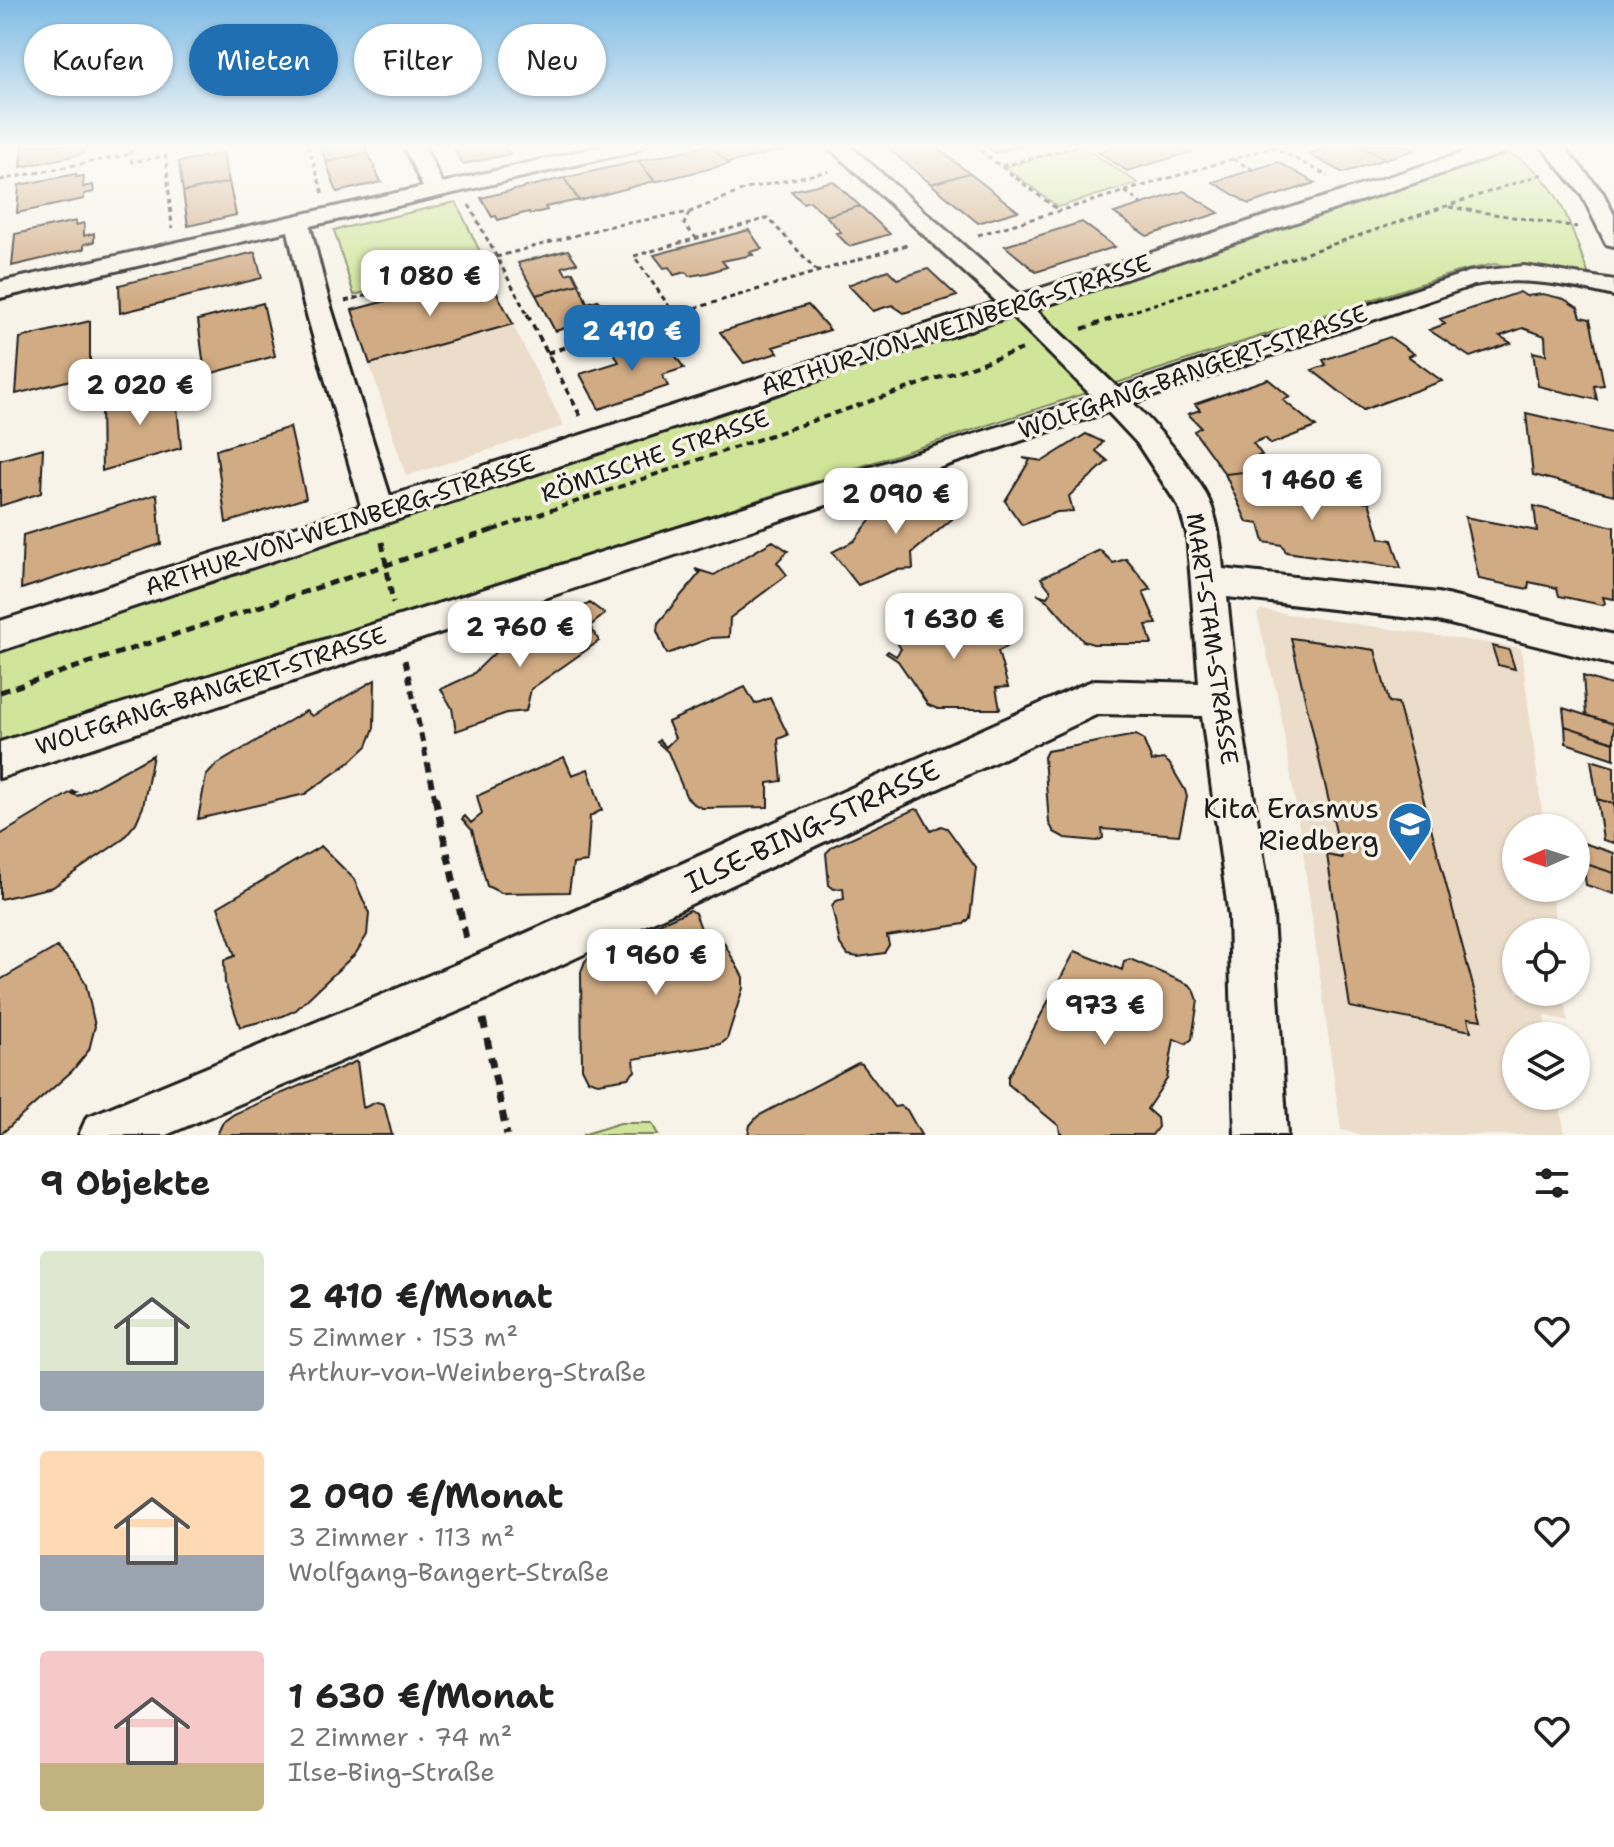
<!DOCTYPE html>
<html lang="de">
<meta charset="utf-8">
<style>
body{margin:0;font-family:"Shantell Sans",sans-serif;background:#f6f6f6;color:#222;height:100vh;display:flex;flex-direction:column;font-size:30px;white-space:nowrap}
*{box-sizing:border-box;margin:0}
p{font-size:26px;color:#767676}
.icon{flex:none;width:44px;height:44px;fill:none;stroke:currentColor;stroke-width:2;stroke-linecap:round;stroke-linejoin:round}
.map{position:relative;height:1135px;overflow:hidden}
.side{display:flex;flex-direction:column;background:#fff;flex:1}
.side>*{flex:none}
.guide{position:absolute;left:24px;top:24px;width:800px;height:72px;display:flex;gap:16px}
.needle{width:52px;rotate:267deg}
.buttons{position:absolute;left:1502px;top:814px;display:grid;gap:16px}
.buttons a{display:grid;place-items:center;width:88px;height:88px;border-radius:50%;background:#fff;box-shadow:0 2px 6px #0004;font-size:40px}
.price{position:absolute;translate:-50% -68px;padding:0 18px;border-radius:16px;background:#fff;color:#222;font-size:26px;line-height:52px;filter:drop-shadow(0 2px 4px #0008)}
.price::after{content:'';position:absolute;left:50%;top:48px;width:24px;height:18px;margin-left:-12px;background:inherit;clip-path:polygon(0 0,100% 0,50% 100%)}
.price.active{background:#1f6fb2;color:#fff}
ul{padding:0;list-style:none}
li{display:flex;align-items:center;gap:24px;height:200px;padding:0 40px}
li span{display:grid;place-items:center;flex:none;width:224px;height:160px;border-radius:8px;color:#555}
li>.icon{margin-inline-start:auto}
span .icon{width:96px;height:96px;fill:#fffc;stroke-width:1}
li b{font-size:34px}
h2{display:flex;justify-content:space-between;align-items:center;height:96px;padding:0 40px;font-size:34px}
.pill{padding:0 28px;border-radius:36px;background:#fff;box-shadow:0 2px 6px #0004;font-size:28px;line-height:72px}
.pill.active{background:#1f6fb2;color:#fff}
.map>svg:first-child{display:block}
.built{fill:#ecddca}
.green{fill:#d0e599;stroke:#76805a;stroke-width:2}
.building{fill:#d1ab83;stroke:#1c1c1c;stroke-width:2}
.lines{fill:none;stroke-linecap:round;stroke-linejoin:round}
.street-casing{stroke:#1c1c1c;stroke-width:6}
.path-far3{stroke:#1c1c1c;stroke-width:3;stroke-dasharray:5 4;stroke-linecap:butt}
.path-far2{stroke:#1c1c1c;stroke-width:4;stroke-dasharray:7 5;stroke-linecap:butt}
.path-far1{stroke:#1c1c1c;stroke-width:5;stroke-dasharray:9 6;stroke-linecap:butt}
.path{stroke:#1c1c1c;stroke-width:7;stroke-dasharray:11 8;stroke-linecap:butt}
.street{fill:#f7f3e8;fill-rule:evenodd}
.tram{stroke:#1c1c1c;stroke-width:2}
.labels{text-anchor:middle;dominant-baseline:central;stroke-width:7;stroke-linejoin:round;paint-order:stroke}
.street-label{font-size:24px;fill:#1c1c1c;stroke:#f7f3e8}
.near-poi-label{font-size:28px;fill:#1c1c1c;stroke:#f7f3e8;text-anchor:end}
.near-street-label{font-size:28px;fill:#1c1c1c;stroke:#f7f3e8}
</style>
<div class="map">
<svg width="1614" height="1135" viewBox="0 0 1614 1135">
<rect width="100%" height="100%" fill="#f7f3e8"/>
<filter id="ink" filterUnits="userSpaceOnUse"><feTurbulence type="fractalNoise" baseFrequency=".0125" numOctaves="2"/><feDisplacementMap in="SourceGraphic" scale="16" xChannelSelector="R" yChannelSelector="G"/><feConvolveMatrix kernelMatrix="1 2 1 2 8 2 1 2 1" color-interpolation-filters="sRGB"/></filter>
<g filter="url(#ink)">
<path class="built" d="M487 274 564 426 406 476 352 310Z
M1261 610 1521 648 1544 828H1516V888H1551L1557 932H1516V992H1564L1568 1022 1544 1015 1547 1036H1516V1096H1558L1565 1135H1361L1341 1130 1301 838 1278 699 1257 614Z"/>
<path class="green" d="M1081 146 1138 183 1058 207 1005 167Z
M1506 152C1560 175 1569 225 1589 275L1494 264 1457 272 0 747V643Z
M456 202 485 262 354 295 334 230Z
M620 1123H652L658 1135H582Z"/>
<path class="building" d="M23 145H93V148L83 150V154L21 167Z
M320 145H365L368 153 326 162Z
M452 145H504L510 154 463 164Z
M710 145H790L792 148 728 163Z
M710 145 729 164 655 182 638 161Z
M900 145H933L969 173 931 184 888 148Z
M985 145H1024L995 153Z
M1121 145H1181L1192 152 1127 171 1098 152Z
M1335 145H1358L1385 159 1343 173 1308 154Z
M1358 145H1406L1415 150 1385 159Z
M223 153 229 182 183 192 179 162Z
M368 153 381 182 337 192 326 162Z
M638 161 655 181 579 201 564 178Z
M1278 162 1315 183 1249 204 1213 182Z
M969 173 1018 211 978 223 931 184Z
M76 174V177L84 176 83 187 93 185 94 192 84 194V199L17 213 19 185Z
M564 178 579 200 545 207 547 210 530 214 529 212 498 220 496 216 492 217 481 198Z
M833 181 860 206 826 216 810 201 803 203 791 191Z
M229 182 236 215 188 226 183 192Z
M1184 191 1219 213 1147 236 1114 213Z
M860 206 890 234 849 246 836 233 841 232 826 216Z
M76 221V225L84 223V236L94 233V242L84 244V249L12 266 15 234Z
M1082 222 1115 247 1036 272 1005 246Z
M749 230 762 249 750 252 753 255 722 261 727 267 707 273 689 276 686 272 674 275 669 267 664 268 654 255Z
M568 250 577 263 562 267 566 274 573 272 579 284 536 295 518 263Z
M255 252 262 278 120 313 119 285Z
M928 269 957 296 904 313 892 305 873 311 848 285 888 270 897 279Z
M487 274 513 324 370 364 352 310Z
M579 284 587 303 598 300 607 316 555 331 536 295Z
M1520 292 1526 296 1543 294 1564 299 1578 308 1581 317 1590 319 1604 385 1594 386 1597 400 1538 386 1533 352 1546 355 1545 336 1523 328 1500 336 1511 343 1470 357 1429 330 1445 324 1440 319Z
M263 303 275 356 205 375 198 320Z
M808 305 830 330 773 347 778 353 744 363 720 332Z
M90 321V375L16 394 20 338Z
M1390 337 1414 354 1408 356 1442 381 1363 410 1312 370 1326 365 1323 360Z
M663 338 684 368 662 375 668 386 599 409 580 374 619 362 613 351Z
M1268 379 1290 397 1283 400 1316 427 1271 444 1265 438 1253 443 1262 455 1254 457 1262 470 1225 474 1194 431 1201 427 1188 414 1200 410 1195 404Z
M175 384 181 448 102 471 101 404Z
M1526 413 1612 433 1614 495 1533 475Z
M290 427 306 498 226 523 216 450Z
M1086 434 1103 442 1096 451 1108 461 1069 496 1073 511 1057 512 1022 525 1005 501 1030 460 1023 458 1043 461Z
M43 448 41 493 0 506V460Z
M1262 470 1270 484 1281 485 1288 498 1306 500 1304 494 1369 502 1380 538 1392 540 1401 568 1286 552 1282 545 1264 542 1259 524 1247 522 1225 474Z
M940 484 957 493 947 503 958 514 912 553 913 569 896 570 858 585 832 552 854 541 876 513 871 509 890 515Z
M157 494 161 544 21 589 23 535Z
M1534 506 1614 527V599L1603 597 1605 603 1602 605 1559 596 1557 588 1529 582 1528 589 1479 579 1465 517 1537 531Z
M773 541 788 551 777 562 787 575 730 618 729 637 711 638 667 654 657 631 658 623 700 573 695 569 714 575Z
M1100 550 1113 563 1126 559 1151 589 1143 592 1157 624 1146 625 1152 644H1093L1083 641 1049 602 1037 594 1047 597 1051 591 1041 578Z
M590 603 605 614 590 626 599 641 531 689 526 711 507 713 456 731 452 708 441 689 472 675 508 640 500 637 502 635 522 642Z
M959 605 971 619 984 614 1007 647 998 651 1008 687 996 688 1000 709H938L928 705 898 661 886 653 888 651 896 656 901 649 893 636Z
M1291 638 1375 650 1389 702 1398 703 1482 1020 1468 1018 1471 1031 1350 1007 1327 855 1342 858Z
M1492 646 1509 650 1515 669 1498 665Z
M1583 676 1614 686V724L1586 715Z
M375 680 374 728 367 746 350 762 305 794 198 819 206 776 216 765 306 711 312 716Z
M745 687 755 704 770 698 788 735 778 739 782 781 768 783V807L702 808 692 803 686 796 668 752 657 742 659 740 666 747 675 738 668 722Z
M1563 708 1614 724V742L1565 726Z
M1565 726 1614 742V759L1566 743Z
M1136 735 1143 739 1152 761 1163 759 1169 763 1185 790 1187 797 1179 835 1102 829 1103 838 1097 841 1065 838 1054 832 1049 823 1044 757 1047 751Z
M153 755 143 807 136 823 122 840 53 887 0 899V835L73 791 76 792 72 794 78 796Z
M564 757 572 775 588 769 602 810 590 816 587 862 573 864 569 892 501 893 487 886 472 830 462 819 465 816 471 823 482 814 477 796Z
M1591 760 1614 767V804L1597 799Z
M1597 799 1614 804V843L1603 840Z
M915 809 919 810 931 831 941 826 947 828 976 868 970 918 964 924 887 936 889 945 884 953 858 957 848 955 840 944 832 907 835 901 844 899 843 888 834 889 829 885 826 853 833 846Z
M1580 842 1614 853V873L1583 863Z
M321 846 354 879 369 913 367 935 356 953 296 1010 283 1016 240 1027 225 983 224 960 235 956 218 907Z
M1583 863 1614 873V894L1586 885Z
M690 910 695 913 707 944 723 941 743 977V988L727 1039 721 1044 634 1059 635 1071 628 1078 598 1083 588 1080 582 1068 581 972 585 961 594 953Z
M57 947 78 969 86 985 95 1026 89 1050 72 1071 0 1135V980Z
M1075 951 1122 970 1124 961 1130 959 1190 985 1195 992 1198 1000 1192 1039 1186 1044 1174 1039 1167 1079 1147 1109 1157 1118 1158 1127 1152 1135H1064L1060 1133 1059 1126 1008 1084V1077Z
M357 1061 363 1108 377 1102 384 1104 392 1135H217L223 1122 234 1114Z
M858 1063 862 1064 894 1107 900 1106 907 1110 921 1135H748L750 1125 758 1116Z"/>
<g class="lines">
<g class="street-casing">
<path id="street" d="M403 145H424L442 183 607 145H646L636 151 310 226 329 301 390 496 997 302 826 145H849L1020 295 1487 145H1508L1504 153 1035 309 1118 388 1469 272 1524 266 1614 280V296C1567 285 1522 276 1474 285L1133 403C1157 427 1201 476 1212 508 1219 528 1221 548 1223 569L1438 593 1614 635V665L1438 621 1227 597 1238 700 1273 917 1287 1135H1235L1229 917 1202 716 1098 714 492 997 166 1135H79L87 1117 459 963 1082 685 1095 680 1199 683 1187 534 1179 507 1137 443 1108 412 0 778V742L1093 397 1012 316 0 651V621L361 506 303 301 288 231 0 298V282L423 187Z
M1540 145H1562L1603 193 1614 215V246L1606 244 1582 195Z"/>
</g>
<path class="path-far3" d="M147 145 130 149 132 162 166 156
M165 145 172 228
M308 145 323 194
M973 145 1058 210
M1233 159 1253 170
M1002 166 1080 145
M0 180 131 154
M1125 191 1141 204
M469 205 528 316
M1449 207 1577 227
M689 213 684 224 696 238
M978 235 1273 147 1328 176
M496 257 606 227 690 212 746 189 829 171
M345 301 499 261
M675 315 634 256 768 218 817 271
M669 316 910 244
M1119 316 1542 174"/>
<path class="path-far2" d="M527 314 582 419
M1082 329 1125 314
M547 353 675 314
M493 530 1023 349"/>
<path class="path-far1" d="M382 542 393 603
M405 660 435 799
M0 692 499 528"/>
<path class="path" d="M435 797 467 943
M483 1019 507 1135"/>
<use href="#street" class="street"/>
<path class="tram" d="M1606 145 1614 147"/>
</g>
</g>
<linearGradient id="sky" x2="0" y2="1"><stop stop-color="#7ebbe5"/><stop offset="0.48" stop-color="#fbfaf5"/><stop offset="1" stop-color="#fbfaf5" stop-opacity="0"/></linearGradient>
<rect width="1614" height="304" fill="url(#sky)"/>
<defs>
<g id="school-pin" transform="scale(2.3)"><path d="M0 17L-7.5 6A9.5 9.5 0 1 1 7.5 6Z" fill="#1f6fb2" stroke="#f7f3e8"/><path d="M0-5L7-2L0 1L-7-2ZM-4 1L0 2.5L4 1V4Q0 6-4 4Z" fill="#fff"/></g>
</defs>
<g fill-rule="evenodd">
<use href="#school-pin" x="1410" y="824"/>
</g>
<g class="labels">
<g class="street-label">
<text transform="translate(956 325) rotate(-18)">ARTHUR-VON-WEINBERG-STRASSE</text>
<text transform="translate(1193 372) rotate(-19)">WOLFGANG-BANGERT-STRASSE</text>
<text transform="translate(655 456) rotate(-19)">RÖMISCHE STRASSE</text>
<text transform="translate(340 525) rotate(-18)">ARTHUR-VON-WEINBERG-STRASSE</text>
<text transform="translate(1212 639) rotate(82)">MART-STAM-STRASSE</text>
<text transform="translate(211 691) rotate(-18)">WOLFGANG-BANGERT-STRASSE</text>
</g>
<g class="near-poi-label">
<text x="1379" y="808">Kita Erasmus<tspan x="1379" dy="32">Riedberg</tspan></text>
</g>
<g class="near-street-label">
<text transform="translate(812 826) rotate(-25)">ILSE-BING-STRASSE</text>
</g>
</g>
</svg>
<div class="buttons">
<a><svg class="needle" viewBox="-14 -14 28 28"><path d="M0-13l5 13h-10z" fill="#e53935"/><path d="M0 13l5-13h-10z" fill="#767676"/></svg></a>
<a><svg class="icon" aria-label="locate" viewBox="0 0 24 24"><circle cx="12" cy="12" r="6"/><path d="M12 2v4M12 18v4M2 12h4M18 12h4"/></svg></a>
<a><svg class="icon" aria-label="layers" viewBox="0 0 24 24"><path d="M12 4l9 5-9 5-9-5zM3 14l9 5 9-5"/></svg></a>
</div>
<b class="price" style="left:430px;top:318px">1 080 €</b>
<b class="price active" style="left:632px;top:373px">2 410 €</b>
<b class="price" style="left:140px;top:427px">2 020 €</b>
<b class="price" style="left:1312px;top:522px">1 460 €</b>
<b class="price" style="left:896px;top:536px">2 090 €</b>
<b class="price" style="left:954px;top:661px">1 630 €</b>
<b class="price" style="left:520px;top:669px">2 760 €</b>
<b class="price" style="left:656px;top:997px">1 960 €</b>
<b class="price" style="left:1105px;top:1047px">973 €</b>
<div class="guide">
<a class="pill">Kaufen</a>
<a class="pill active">Mieten</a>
<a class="pill">Filter</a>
<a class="pill">Neu</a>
</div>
</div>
<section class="side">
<h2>9 Objekte<svg class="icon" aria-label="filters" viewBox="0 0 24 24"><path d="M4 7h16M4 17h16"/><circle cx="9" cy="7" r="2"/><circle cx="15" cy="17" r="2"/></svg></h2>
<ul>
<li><span style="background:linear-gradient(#dfe7d0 75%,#9aa5b1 0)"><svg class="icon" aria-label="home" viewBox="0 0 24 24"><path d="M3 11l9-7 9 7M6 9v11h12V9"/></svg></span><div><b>2 410 €/Monat</b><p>5 Zimmer · 153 m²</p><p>Arthur-von-Weinberg-Straße</p></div><svg class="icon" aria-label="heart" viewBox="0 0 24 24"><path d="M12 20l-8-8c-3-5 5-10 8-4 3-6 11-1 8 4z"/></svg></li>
<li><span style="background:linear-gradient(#ffd9b3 65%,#9aa5b1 0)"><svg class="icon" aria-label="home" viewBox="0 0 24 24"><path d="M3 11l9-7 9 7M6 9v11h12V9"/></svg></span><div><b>2 090 €/Monat</b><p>3 Zimmer · 113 m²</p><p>Wolfgang-Bangert-Straße</p></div><svg class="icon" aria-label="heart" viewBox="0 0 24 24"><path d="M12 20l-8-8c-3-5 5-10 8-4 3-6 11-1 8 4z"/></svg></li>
<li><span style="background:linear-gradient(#f6c9c9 70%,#c2b280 0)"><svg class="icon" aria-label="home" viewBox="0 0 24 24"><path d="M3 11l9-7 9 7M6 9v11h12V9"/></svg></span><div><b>1 630 €/Monat</b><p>2 Zimmer · 74 m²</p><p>Ilse-Bing-Straße</p></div><svg class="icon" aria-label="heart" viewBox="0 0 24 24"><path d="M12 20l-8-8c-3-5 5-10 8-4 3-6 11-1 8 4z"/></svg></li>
</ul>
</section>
